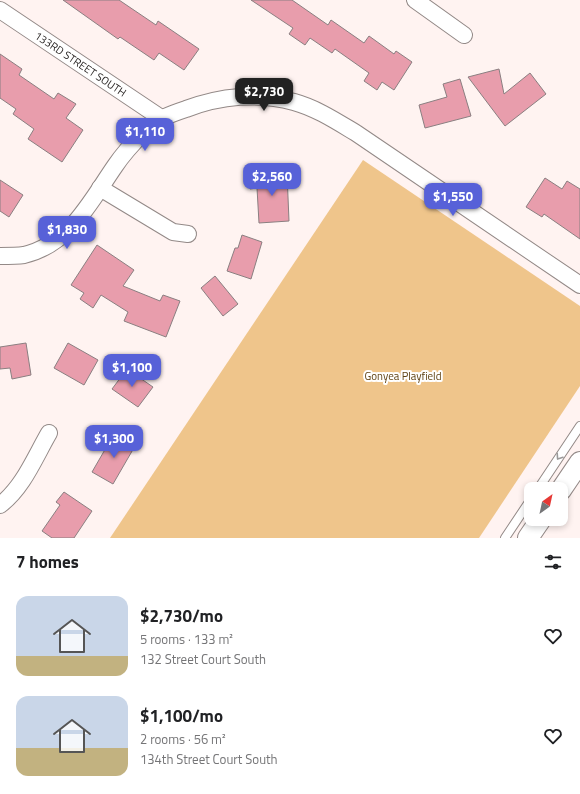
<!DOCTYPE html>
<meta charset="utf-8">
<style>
body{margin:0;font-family:"Titillium Web",sans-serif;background:#f6f6f6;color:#202124;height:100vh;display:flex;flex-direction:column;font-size:15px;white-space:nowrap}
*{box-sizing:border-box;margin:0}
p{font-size:13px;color:#757577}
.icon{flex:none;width:22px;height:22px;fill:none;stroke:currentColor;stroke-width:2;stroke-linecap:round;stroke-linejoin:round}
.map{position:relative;height:538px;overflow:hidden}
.details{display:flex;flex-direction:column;background:#fff;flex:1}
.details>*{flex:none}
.needle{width:26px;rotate:33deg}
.controls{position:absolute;left:524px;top:482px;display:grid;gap:8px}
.controls a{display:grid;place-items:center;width:44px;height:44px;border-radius:8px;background:#fff;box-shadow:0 2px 6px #0003;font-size:20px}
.price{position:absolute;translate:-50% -34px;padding:0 9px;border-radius:8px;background:#5761d8;color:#fff;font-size:13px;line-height:26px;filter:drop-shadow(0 1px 2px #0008)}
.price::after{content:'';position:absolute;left:50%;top:24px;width:12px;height:9px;margin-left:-6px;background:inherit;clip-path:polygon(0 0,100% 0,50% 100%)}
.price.active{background:#222;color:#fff}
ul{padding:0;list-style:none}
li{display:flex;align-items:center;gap:12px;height:100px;padding:0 16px}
li span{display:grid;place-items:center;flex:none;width:112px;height:80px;border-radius:12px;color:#555}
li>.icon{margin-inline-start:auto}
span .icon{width:48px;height:48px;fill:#fffc;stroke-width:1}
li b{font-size:17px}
h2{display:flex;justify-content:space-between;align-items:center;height:48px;padding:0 16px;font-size:17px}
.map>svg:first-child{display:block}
.green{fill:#efc58b}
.building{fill:#e89dac;stroke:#8a7f81}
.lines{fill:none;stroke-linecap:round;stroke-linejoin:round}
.service-casing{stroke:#938987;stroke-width:10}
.minor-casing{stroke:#938987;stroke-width:18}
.tertiary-casing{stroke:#938987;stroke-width:22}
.service{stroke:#fff;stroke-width:8}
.minor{stroke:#fff;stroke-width:16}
.tertiary{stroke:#fff;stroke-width:20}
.oneway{stroke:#9c9a9a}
.labels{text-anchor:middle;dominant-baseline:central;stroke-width:4;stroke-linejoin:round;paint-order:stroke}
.street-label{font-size:11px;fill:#231f1e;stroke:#fff}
.park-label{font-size:11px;fill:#5f4214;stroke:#fff}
</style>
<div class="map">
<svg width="580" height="538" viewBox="0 0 580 538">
<rect width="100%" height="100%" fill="#fff3f1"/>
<path class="green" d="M363 160 580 306V386L479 538H110Z"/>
<path class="building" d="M63 0H119L156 25 158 21 199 49 184 70 159 53 154 60 120 37 118 39Z
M251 0H292L328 25 331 20 364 43 369 36 394 54 396 51 412 62 394 90 382 82 377 90 364 81 369 73 335 49 332 53 310 38 305 45 289 34 293 28Z
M0 54 22 69 19 75 54 99 58 93 76 104 66 118 83 130 62 162 28 139 34 129 13 114 16 109 0 98Z
M499 69 504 94 530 73 546 94 505 126 468 77Z
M460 79 471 116 425 128 419 105 447 97 443 84Z
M287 173 289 221 259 223 257 188 250 189V176Z
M545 178 562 189 567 181 580 189V239L544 214 542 217 526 207Z
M0 180 23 195 9 217 0 211Z
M242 235 262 242 251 279 227 271 235 248H238Z
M97 245 134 270 123 286 160 301 163 295 180 301 166 337 124 321 128 312 101 295 93 308 80 299 84 293 71 285Z
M215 276 238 304 223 316 201 288Z
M26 343 31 375 12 379 10 368 0 369V347Z
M68 343 98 360 84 385 54 368Z
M127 369 153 387 138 407 112 389Z
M114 434 135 446 113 484 92 472Z
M64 492 92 511 74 538H52L42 531 60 505 56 502Z"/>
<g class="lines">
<g class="service-casing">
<path id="service" d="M538 489 580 426
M505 538 531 499"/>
</g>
<g class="minor-casing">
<g id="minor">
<path d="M415 0 464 35"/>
<path id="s1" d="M0 10 161 118"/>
<path d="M100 188 173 232 188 234"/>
<path d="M0 256C8 256 17 256 24 255 70 244 90 202 115 166 123 154 134 142 144 132 156 119 171 114 186 109 220 96 259 92 294 102 316 108 336 121 356 133L580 285"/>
<path d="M0 505C23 488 35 457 49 433"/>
</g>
</g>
<g class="tertiary-casing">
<path id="tertiary" d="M561 490 580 462
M528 538 541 519"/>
</g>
<use href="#service" class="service"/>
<use href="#minor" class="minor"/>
<use href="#tertiary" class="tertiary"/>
</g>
<defs><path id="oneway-chevron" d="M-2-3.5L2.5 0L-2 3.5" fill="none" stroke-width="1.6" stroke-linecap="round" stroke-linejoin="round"/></defs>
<use class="oneway" href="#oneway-chevron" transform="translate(559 457) rotate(124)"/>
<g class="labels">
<g class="street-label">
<text stroke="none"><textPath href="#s1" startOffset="97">133RD STREET SOUTH</textPath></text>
</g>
<g class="park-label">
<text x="403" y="376">Gonyea Playfield</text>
</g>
</g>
</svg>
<div class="controls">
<a><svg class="needle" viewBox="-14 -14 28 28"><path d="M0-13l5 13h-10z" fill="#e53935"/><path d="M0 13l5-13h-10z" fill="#757577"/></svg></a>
</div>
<b class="price active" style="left:264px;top:112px">$2,730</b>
<b class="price" style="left:145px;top:152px">$1,110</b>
<b class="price" style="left:272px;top:197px">$2,560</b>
<b class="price" style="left:453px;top:217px">$1,550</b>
<b class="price" style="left:67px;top:250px">$1,830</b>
<b class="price" style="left:132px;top:388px">$1,100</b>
<b class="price" style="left:114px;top:459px">$1,300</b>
</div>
<section class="details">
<h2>7 homes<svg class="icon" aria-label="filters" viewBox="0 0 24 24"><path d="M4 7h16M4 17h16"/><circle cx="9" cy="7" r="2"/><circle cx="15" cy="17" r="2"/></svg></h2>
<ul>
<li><span style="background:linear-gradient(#c9d6e8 75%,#c2b280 0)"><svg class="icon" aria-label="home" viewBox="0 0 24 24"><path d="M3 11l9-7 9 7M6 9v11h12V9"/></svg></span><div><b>$2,730/mo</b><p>5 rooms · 133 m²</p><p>132 Street Court South</p></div><svg class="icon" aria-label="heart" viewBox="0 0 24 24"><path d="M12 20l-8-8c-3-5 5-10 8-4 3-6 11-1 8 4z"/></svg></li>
<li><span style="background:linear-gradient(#c9d6e8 65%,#c2b280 0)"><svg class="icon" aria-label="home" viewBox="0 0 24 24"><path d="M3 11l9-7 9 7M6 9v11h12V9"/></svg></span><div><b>$1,100/mo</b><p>2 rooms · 56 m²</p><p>134th Street Court South</p></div><svg class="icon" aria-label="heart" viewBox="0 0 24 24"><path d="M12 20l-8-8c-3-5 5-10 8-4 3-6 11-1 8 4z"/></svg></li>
</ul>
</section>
